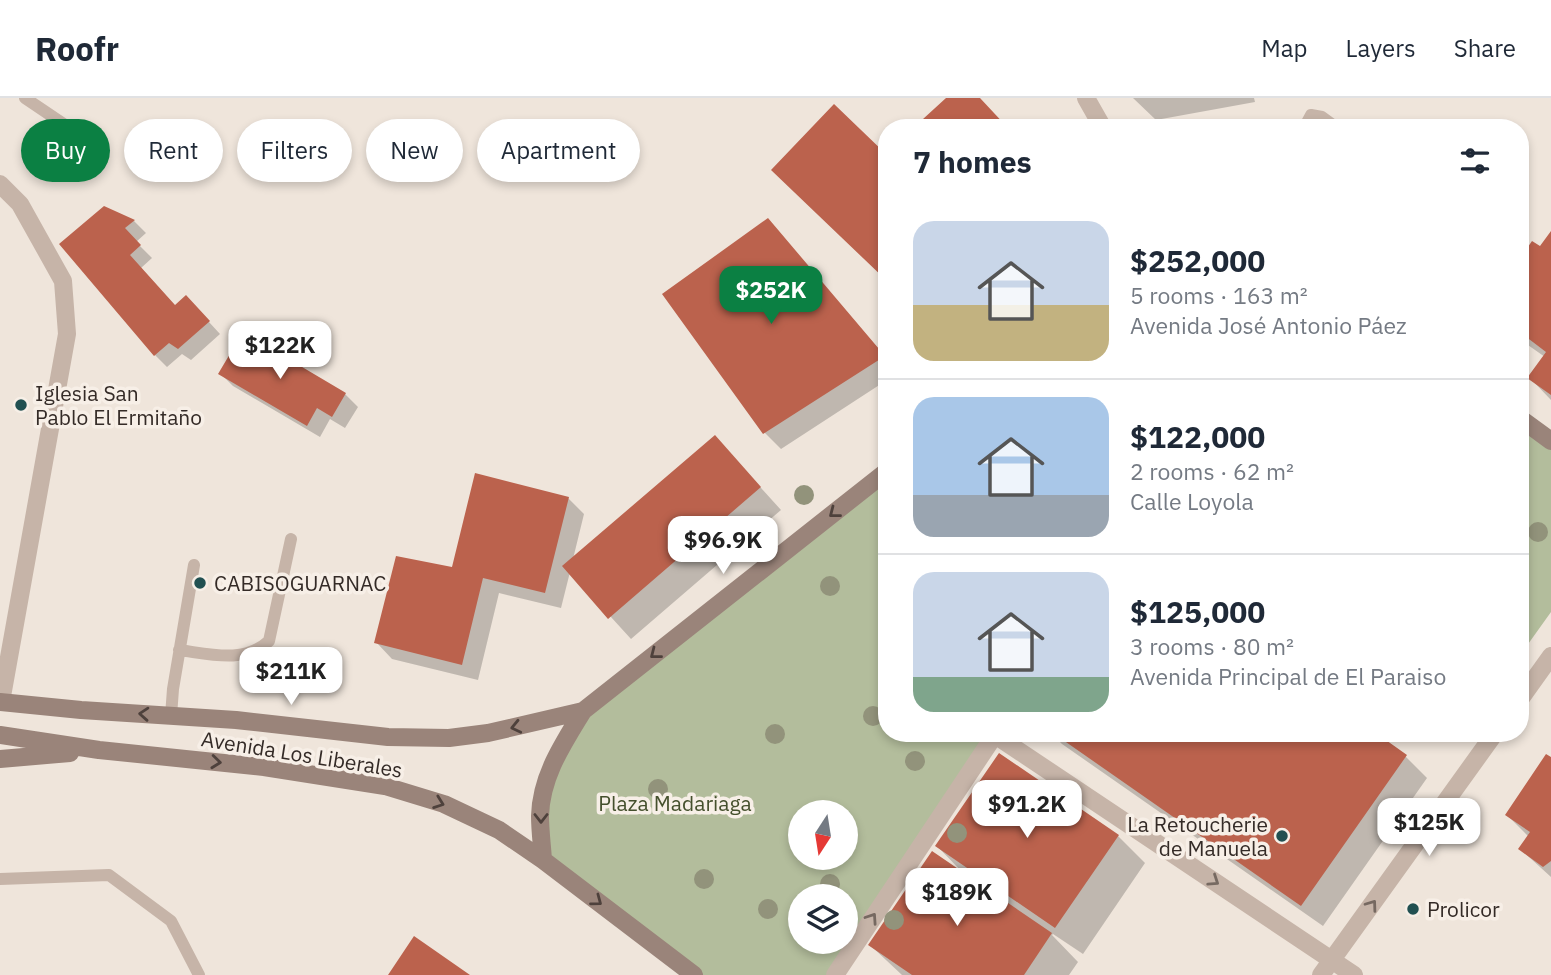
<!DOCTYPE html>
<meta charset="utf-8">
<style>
body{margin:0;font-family:"IBM Plex Sans",sans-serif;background:#f6f6f7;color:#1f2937;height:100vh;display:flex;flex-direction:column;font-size:26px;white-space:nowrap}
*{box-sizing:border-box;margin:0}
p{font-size:23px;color:#747a83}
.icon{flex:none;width:38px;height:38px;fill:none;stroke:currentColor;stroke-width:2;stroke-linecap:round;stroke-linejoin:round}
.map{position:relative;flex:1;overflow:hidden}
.sheet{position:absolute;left:878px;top:21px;width:651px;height:623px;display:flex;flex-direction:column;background:#fff;border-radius:28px;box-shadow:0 4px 10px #0003}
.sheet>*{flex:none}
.banner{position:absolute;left:21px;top:21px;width:665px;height:63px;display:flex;gap:14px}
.needle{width:46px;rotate:192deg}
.tools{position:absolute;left:788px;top:702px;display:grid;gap:14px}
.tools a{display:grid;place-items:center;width:70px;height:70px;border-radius:50%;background:#fff;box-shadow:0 4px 10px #0003;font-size:35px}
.price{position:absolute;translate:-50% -60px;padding:0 16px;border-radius:14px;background:#fff;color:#222;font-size:23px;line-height:46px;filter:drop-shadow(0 2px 4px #0008)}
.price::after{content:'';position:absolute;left:50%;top:42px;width:21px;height:16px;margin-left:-10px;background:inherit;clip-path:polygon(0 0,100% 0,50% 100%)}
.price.active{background:#0b8043;color:#fff}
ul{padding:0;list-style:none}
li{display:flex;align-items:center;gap:21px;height:175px;padding:0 35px}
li+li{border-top:2px solid #e0e1e3}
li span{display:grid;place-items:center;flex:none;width:196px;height:140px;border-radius:21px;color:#555}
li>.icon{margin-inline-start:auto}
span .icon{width:84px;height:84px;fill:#fffc;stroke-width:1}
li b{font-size:30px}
h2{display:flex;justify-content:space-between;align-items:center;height:84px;padding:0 35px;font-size:30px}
.tag{padding:0 24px;border-radius:32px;background:#fff;box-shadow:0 4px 10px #0003;font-size:24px;line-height:63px}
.tag.active{background:#0b8043;color:#fff}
header{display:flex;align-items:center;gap:42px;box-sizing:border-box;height:98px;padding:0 35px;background:#fff;border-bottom:2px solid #e0e1e3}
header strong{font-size:33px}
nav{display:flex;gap:38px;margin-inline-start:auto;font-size:24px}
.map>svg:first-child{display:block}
.green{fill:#b3bd9c;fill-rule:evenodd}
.shadow{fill:#0003}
.building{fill:#bb624d}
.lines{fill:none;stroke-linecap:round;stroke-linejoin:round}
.lane{stroke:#c6b4a8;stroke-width:12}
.street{stroke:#c6b4a8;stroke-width:18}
.secondary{stroke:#9a847a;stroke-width:18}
.tree{fill:#92937b}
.oneway{stroke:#4e413c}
.oneway2{stroke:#766961}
.poi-dot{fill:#215051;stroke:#f7efe7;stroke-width:2.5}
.labels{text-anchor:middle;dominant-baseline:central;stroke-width:7;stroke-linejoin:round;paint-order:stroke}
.poi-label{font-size:21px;fill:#342b27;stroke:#f7efe7;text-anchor:start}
.street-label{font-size:21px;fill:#342b27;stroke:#f7efe7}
.park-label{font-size:21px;fill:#45502d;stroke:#f7efe7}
</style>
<header>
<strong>Roofr</strong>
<nav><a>Map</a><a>Layers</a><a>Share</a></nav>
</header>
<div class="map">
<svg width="1551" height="877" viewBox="0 0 1551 877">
<rect width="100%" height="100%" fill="#efe5db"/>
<path class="green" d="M1521 321 1551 343V514L1521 556Z
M887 373V635H994L834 877H695L543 762V688L583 613ZM800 714H845V760H800ZM800 798H845V844H800Z"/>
<path class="shadow" d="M1133 0H1254L1255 4 1156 22Z
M834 9 887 60V181L789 88Z
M104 110 134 123 146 135 136 144 152 160 141 170 176 209 198 212 220 236 191 262 182 256 167 269 155 257Z
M768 122 887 261V282L781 351 765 335Z
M1551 136V302L1530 280 1545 259 1521 242V162L1532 145 1540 151Z
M243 237 345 296 358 309 345 330 330 321 320 339 233 288 221 276Z
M715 339 781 412 631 541 570 474 561 510 499 495 478 582 392 561 376 544 568 400 584 416 573 461Z
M1051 635H1373L1405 658 1427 680 1323 828 1062 646Z
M1551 661V779L1520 751 1529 739 1507 717Z
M1118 738 1145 765 1083 856 1053 836 1052 837 1078 864 1069 877H902L870 847 964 776 937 748Z"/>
<path class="building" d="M946 0H980L1008 30H931L923 21Z
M834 6 887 57V183L771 72Z
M104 108 135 122 125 130 141 147 130 157 175 207 186 197 210 223 178 251 169 245 154 258 59 146Z
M768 120 885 258 763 336 662 196Z
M1551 133V297L1527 280 1546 254 1521 235V159L1532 143 1540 148Z
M243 234 346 295 332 319 317 310 307 328 218 276Z
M715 337 761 389 608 521 562 468Z
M475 375 569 399 545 495 483 480 462 567 374 545 396 458 452 469Z
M1053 635H1376L1407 657 1301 808Z
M999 655 1119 737 1055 830 935 748Z
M1546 656 1551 659V763L1543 769 1518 751 1530 734 1505 717Z
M932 753 1052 835 1024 877H912L868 847Z
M414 838 470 877H388Z"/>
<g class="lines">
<path class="lane" d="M25 0 65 27
M1304 30 1311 17 1322 19 1337 30
M179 552C210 556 244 566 269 543L291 441
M171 618 173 591 194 467
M0 781 109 777 171 823 199 877"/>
<path class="street" d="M1086 0 1103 30
M0 86 20 106 63 183 67 236 1 604
M1521 600 1551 558
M995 637 1354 877
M835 877 996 635
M1321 877 1495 635"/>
<path class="secondary" d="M1521 321 1551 343
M0 604 81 612 236 622 388 639 449 640 488 635 583 613 887 373
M0 637 99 652 264 669 385 688 444 706 499 732 543 762 694 877
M0 661 70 655
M543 762C542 747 540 732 540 718 541 678 563 646 583 613"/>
</g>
<g class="tree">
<circle cx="804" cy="397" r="10"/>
<circle cx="1538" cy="434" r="10"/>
<circle cx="830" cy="488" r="10"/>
<circle cx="873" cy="618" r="10"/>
<circle cx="775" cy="636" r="10"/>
<circle cx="915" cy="663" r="10"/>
<circle cx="658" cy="691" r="10"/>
<circle cx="957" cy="735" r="10"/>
<circle cx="704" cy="781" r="10"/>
<circle cx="916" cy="785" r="10"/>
<circle cx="830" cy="786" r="10"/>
<circle cx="768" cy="811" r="10"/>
<circle cx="894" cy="822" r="10"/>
</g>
<defs><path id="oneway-chevron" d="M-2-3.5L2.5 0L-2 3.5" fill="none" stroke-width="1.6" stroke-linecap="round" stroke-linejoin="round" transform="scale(1.75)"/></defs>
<g class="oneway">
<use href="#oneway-chevron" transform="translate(834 415) rotate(142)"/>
<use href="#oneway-chevron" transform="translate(655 556) rotate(142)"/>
<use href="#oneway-chevron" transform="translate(144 616) rotate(-176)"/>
<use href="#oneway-chevron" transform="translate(516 629) rotate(167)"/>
<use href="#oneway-chevron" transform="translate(216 664) rotate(6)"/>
<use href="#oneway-chevron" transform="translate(439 705) rotate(20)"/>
<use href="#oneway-chevron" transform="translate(541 720) rotate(90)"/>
<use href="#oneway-chevron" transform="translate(597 803) rotate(37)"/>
</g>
<g class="oneway2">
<use href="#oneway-chevron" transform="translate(1214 783) rotate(34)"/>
<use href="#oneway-chevron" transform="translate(1372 807) rotate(-54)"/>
<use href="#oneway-chevron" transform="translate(872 820) rotate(-56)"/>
</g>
<g class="poi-dot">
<circle cx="21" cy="307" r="7"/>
<circle cx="200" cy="485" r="7"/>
<circle cx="1282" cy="738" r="7"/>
<circle cx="1413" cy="811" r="7"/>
</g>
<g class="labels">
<g class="poi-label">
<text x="35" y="295">Iglesia San<tspan x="35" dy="24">Pablo El Ermitaño</tspan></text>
<text x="214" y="485">CABISOGUARNAC</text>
<text x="1268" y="726" text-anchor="end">La Retoucherie<tspan x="1268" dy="24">de Manuela</tspan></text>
<text x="1427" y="811">Prolicor</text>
</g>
<g class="street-label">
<text transform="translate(302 656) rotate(9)">Avenida Los Liberales</text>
</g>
<g class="park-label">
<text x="675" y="705">Plaza Madariaga</text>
</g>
</g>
</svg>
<div class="tools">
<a><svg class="needle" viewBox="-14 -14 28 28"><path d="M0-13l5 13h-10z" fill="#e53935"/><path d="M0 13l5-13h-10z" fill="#747a83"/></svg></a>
<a><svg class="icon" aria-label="layers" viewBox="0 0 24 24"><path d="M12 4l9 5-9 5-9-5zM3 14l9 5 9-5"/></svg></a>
</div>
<b class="price active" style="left:771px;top:228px">$252K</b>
<b class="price" style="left:280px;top:283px">$122K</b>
<b class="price" style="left:723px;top:478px">$96.9K</b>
<b class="price" style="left:291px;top:609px">$211K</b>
<b class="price" style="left:1027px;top:742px">$91.2K</b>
<b class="price" style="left:1429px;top:760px">$125K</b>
<b class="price" style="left:957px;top:830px">$189K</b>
<div class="banner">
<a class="tag active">Buy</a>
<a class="tag">Rent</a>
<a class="tag">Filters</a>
<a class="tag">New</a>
<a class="tag">Apartment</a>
</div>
<section class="sheet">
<h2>7 homes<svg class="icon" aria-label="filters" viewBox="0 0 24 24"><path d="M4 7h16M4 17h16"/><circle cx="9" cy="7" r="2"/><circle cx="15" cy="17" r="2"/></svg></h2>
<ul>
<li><span style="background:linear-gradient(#c9d6e8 60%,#c2b280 0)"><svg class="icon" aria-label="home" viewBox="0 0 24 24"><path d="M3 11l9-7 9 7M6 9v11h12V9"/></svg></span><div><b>$252,000</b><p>5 rooms · 163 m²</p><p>Avenida José Antonio Páez</p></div></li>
<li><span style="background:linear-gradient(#a9c7e8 70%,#9aa5b1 0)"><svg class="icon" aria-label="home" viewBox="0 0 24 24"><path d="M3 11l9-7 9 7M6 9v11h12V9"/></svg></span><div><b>$122,000</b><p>2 rooms · 62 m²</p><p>Calle Loyola</p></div></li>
<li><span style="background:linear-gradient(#c9d6e8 75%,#7fa58c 0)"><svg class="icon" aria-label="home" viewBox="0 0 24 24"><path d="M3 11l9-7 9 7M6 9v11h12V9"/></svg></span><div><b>$125,000</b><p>3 rooms · 80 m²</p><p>Avenida Principal de El Paraiso</p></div></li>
</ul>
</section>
</div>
